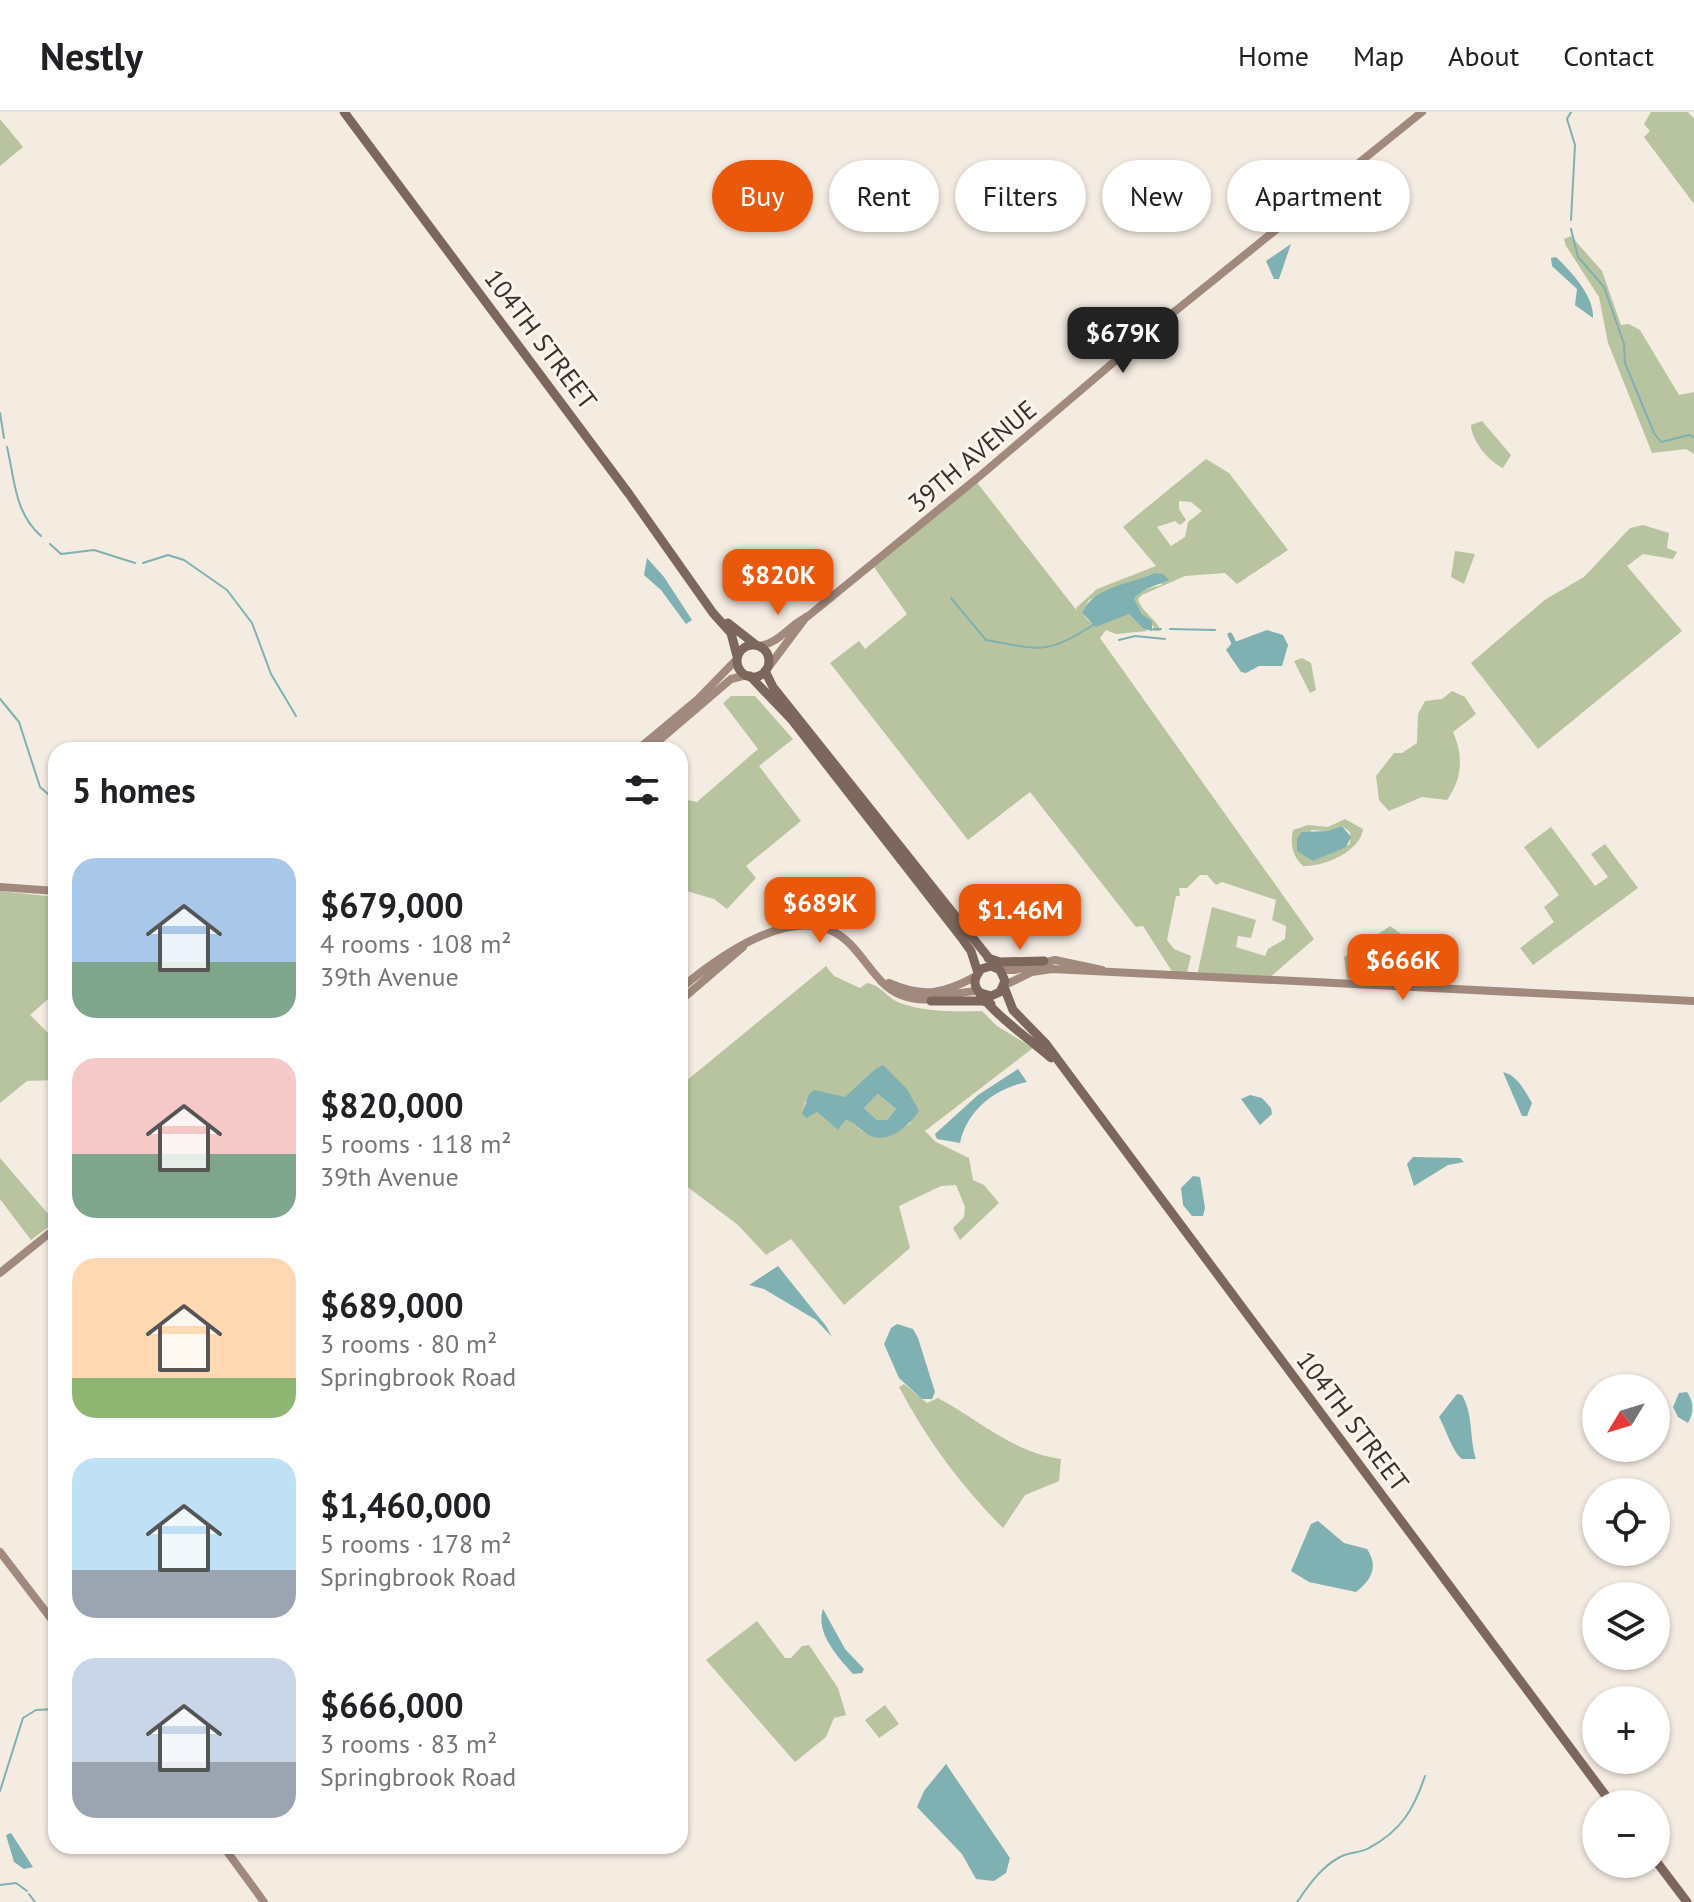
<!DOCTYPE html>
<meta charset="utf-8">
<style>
body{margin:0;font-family:"PT Sans",sans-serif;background:#f2f2f2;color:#202124;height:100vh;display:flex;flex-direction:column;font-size:30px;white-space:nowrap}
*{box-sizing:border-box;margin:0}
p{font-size:26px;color:#757577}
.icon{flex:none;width:44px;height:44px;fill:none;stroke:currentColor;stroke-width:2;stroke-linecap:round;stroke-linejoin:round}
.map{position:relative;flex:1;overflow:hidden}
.sheet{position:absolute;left:48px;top:630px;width:640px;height:1112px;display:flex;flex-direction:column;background:#fff;border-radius:24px;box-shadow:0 2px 6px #0004}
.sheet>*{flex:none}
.banner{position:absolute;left:712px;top:48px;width:760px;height:72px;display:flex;gap:16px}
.needle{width:52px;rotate:232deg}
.tools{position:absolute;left:1582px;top:1262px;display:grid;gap:16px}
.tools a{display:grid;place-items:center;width:88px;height:88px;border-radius:50%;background:#fff;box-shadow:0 2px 6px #0004;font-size:40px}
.price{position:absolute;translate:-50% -68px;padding:0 18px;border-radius:16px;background:#ea580c;color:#fff;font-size:26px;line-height:52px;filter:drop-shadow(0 2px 4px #0008)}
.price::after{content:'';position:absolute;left:50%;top:48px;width:24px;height:18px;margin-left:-12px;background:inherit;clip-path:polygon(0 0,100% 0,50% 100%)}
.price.active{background:#222;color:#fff}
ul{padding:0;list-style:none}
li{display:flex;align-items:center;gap:24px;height:200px;padding:0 24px}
li span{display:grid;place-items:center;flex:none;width:224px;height:160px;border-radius:24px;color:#555}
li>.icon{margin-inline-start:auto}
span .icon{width:96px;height:96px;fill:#fffc;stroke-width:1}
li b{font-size:34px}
h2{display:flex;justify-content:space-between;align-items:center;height:96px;padding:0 24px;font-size:34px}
.pill{padding:0 28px;border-radius:36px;background:#fff;box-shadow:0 2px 6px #0004;font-size:28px;line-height:72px}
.pill.active{background:#ea580c;color:#fff}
header{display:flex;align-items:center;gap:48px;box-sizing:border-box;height:112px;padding:0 40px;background:#fff;border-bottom:2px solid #e0e0e0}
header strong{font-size:38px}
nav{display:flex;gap:44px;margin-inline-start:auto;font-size:28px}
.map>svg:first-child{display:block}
.green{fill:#b8c4a0;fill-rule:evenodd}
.water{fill:#7fb0b2;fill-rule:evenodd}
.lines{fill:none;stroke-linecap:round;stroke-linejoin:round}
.stream{stroke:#7fb0b2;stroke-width:2}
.canal{stroke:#7fb0b2;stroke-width:5}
.secondary{stroke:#a18a7d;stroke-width:8}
.primary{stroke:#7d675c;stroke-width:9}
.labels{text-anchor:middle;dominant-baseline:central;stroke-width:6;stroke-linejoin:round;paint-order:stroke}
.street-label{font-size:26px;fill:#3b302b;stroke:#fbf5ee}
</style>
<header>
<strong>Nestly</strong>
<nav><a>Home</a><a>Map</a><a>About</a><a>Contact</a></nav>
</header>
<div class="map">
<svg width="1694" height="1790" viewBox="0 0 1694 1790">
<rect width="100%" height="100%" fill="#f4ebe1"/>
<path class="green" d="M1651 0H1688L1694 7V92L1644 25 1650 19 1644 12Z
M0 7 23 35 0 54Z
M1571 124 1602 159 1621 213 1629 212 1640 218 1679 283 1694 280V342L1686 337 1652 341 1608 231 1599 185 1566 134 1564 127Z
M1482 309 1511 343 1503 356C1489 350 1471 328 1471 313Z
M1206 347 1229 361 1288 438 1237 472 1225 461 1185 464 1142 483 1138 487C1142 501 1155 505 1161 519H1152L1154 515 1142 502 1134 486 1146 477 1162 473 1154 461 1089 488 1082 501C1096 522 1109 507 1129 502L1147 519 1116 522 1106 518 1100 526 1314 827 1268 867 1199 862 1198 859 1212 795 1256 808 1251 826 1238 824 1236 835 1265 844 1268 837 1285 827 1286 814 1272 808 1276 788 1222 770 1216 773 1207 763H1200L1187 776H1179L1180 784H1176L1167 828 1174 837 1191 844 1187 860 1173 861 1143 814 1136 815 1030 680 968 728 830 551 859 529 865 537 907 502 874 455 975 368 1077 499 1076 496 1097 477 1156 454 1123 415ZM1179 389 1191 390 1202 399 1188 410 1185 425 1171 434 1157 415 1175 409 1180 413 1186 408 1179 397Z
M1643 413 1669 421 1667 436 1677 440 1673 447 1643 442 1627 454 1682 519 1538 637 1471 551 1546 487 1584 465 1630 416Z
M1455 439 1475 442 1464 472 1451 465Z
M1302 546 1311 551 1316 578 1310 581 1294 549Z
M1452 579 1465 585 1476 602 1453 620C1464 644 1462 667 1447 688L1422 685 1389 699 1379 688 1376 664 1394 641H1402L1417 631 1418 602 1425 589 1442 587Z
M731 584H755L793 627 759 654 801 709 746 754 756 766 727 797 714 787 680 777V693L683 687 697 690 758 637 723 591Z
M1345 707 1363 717C1361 739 1324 755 1303 754 1292 743 1290 733 1293 718L1308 713 1328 715ZM1342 714 1350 720V732L1313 749 1311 718 1327 719Z
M1551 715 1595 774 1608 765 1591 742 1605 732 1638 776 1533 853 1520 836 1554 810 1544 795 1559 783 1524 735Z
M0 779 56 785V880L30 903 56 929V968L27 969 0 991Z
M1390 814 1414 831 1409 852 1413 867 1406 871 1347 867 1344 845Z
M826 854 834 864 860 876 867 871C881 873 887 886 900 891 926 900 954 900 982 899L997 914 1033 936 925 1019 936 1030 969 1046 973 1068 984 1073 999 1091 960 1128 953 1116 964 1105 965 1095 956 1073 941 1074 899 1094 910 1136 844 1193 791 1127 766 1143 738 1113 685 1073 680 1064V974ZM875 957 911 1011C893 1022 882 1032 862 1019 856 1014 853 1010 846 1008L838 1018 817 1000 803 1002 805 990 826 981 845 986Z
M878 982 896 997 887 1008H877L864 996Z
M0 1046 55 1110 31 1128 0 1087Z
M904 1272 927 1291 938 1286C979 1308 1014 1341 1061 1347L1059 1369 1025 1383 1003 1416C961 1374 927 1328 899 1275Z
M757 1509 785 1546H791L802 1534 809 1533 838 1576 846 1603 834 1606 826 1625 795 1650 706 1548Z
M885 1593 899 1612 879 1626 865 1608Z"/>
<path class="water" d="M1291 132 1279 167H1274L1266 149Z
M1556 145C1571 160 1594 183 1593 206L1575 193 1577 177 1552 154 1551 146Z
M647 446 664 465 692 508 686 512 661 478 644 463Z
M1154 461 1163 462 1169 468 1146 477 1134 486 1142 502 1152 509V519L1144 517 1129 502 1096 515 1082 501C1094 474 1129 473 1154 461Z
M1267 518 1283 523 1288 533 1282 554H1259L1246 561 1241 560 1226 538 1232 531Z
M1342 714 1351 725 1346 735 1313 749 1297 739V726L1302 720 1327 719Z
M883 953 907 977 919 999C908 1015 887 1034 867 1022 859 1017 854 1010 846 1008L838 1018 817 1000 806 1006 802 1002 809 982 814 978 845 985 875 957ZM878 982 896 997 887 1008H877L864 996Z
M1018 957 1027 970C995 976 967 998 960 1031L937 1027 935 1022 978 983Z
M1503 960C1517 963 1525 979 1532 991L1527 1004H1522Z
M1250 983 1262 986 1271 996 1272 1002 1260 1013 1241 987Z
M1413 1045 1460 1046 1464 1050 1448 1053 1414 1074 1407 1052Z
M1193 1064 1200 1065 1205 1096 1203 1104H1192L1183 1093 1181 1076Z
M778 1154 826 1214 832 1225 816 1208 764 1177 749 1173Z
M897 1212 913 1217 918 1226 935 1280 932 1287H922L899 1266 884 1232 891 1216Z
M1687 1280C1694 1290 1694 1301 1688 1311L1678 1305 1673 1295 1679 1281Z
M1457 1282 1462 1283C1474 1304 1469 1326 1476 1347H1462C1452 1339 1446 1317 1439 1305Z
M1318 1409 1344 1431 1367 1437C1379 1455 1371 1468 1356 1480L1309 1470 1291 1459 1311 1412Z
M823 1497 845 1537 864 1557 862 1561 853 1562C838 1545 815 1521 823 1497Z
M946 1652 1010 1746 1006 1761 994 1769 976 1767 962 1742 917 1695 924 1679Z
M11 1721 33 1755 24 1757 14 1750 6 1723Z"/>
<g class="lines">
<path class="stream" d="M1571 108 1575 33 1567 7 1571 0
M1571 117 1578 145 1604 175 1624 232 1625 251 1654 321 1661 330 1689 323 1694 325
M0 301 4 326
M7 335C15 368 14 400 41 424
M50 432 61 442 94 438 135 451
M143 451 168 443 184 448 227 478 252 511 271 562 296 604
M951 486 986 528C1038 537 1046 544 1093 513
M1153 517H1161
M1170 517 1215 518
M1119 528 1135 524 1165 527
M0 587 19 610 40 675 56 689
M0 1679 23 1606 36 1598 56 1597
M0 1773 16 1771 27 1779
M29 1782 35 1790
M1297 1790C1309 1773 1321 1755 1340 1745 1349 1740 1361 1741 1369 1736 1401 1719 1414 1697 1425 1664"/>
<path class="canal" d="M1230 523 1234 531"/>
<path class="secondary" d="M759 534C780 531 789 513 807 505L981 363 1148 221 1422 0
M767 557 806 505
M637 638 698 587 737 547
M648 638 731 567 747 563
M0 775 56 779
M1000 858H1014L1055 848 1102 858
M889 871C923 886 944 882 976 864
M1005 873 1032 860 1052 857 1694 889
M680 877C718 845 801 783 849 831 866 847 878 874 901 883 932 895 949 879 979 879
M680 889 743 835
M0 1161 56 1116
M0 1440 56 1513
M223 1734 264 1790"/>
<path class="primary" d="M344 0 629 382 713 501 731 521 737 544
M728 511 756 533
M737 549a16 16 0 1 1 32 0a16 16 0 1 1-32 0Z
M765 559 773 575 996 855
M750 564 792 608 961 825 971 839 978 861
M988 846 1000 850 1044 849
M1004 875 1013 898 1046 932 1612 1692
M981 881 991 884 1000 880 1005 869 1000 858 991 854 981 857C977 863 973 868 976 875 985 896 1033 930 1051 946
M931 889H983L991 892
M1656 1749 1687 1790"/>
</g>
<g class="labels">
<g class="street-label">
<text transform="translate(541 227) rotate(53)">104TH STREET</text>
<text transform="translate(972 344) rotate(-40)">39TH AVENUE</text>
<text transform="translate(1353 1309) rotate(53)">104TH STREET</text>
</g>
</g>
</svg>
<div class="tools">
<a><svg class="needle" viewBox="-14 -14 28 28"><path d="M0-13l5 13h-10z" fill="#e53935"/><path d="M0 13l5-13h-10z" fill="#757577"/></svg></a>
<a><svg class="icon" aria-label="locate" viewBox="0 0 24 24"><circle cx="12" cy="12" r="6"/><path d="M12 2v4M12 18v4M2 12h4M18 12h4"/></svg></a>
<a><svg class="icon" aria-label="layers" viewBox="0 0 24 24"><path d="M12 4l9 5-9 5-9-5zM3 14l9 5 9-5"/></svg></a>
<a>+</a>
<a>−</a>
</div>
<b class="price active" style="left:1123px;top:263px">$679K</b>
<b class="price" style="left:778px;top:505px">$820K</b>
<b class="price" style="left:820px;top:833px">$689K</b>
<b class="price" style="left:1020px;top:840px">$1.46M</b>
<b class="price" style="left:1403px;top:890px">$666K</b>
<div class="banner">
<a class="pill active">Buy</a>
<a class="pill">Rent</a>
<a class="pill">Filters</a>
<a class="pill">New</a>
<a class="pill">Apartment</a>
</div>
<section class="sheet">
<h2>5 homes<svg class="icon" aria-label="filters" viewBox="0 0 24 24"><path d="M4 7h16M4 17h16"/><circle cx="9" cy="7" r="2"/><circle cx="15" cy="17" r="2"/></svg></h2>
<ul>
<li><span style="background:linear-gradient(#a9c7e8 65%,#7fa58c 0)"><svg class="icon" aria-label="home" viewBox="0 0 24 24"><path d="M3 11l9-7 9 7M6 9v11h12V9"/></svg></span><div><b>$679,000</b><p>4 rooms · 108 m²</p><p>39th Avenue</p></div></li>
<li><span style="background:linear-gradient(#f6c9c9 60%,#7fa58c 0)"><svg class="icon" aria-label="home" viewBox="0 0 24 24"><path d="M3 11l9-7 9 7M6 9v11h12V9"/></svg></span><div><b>$820,000</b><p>5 rooms · 118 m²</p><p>39th Avenue</p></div></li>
<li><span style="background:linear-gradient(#ffd9b3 75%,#8fb573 0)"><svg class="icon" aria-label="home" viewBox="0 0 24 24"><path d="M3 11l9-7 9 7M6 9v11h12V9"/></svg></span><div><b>$689,000</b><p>3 rooms · 80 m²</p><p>Springbrook Road</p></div></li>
<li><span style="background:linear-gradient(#bfe0f5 70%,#9aa5b1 0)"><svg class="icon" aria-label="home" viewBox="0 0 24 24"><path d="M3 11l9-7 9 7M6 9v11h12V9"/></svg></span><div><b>$1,460,000</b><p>5 rooms · 178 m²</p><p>Springbrook Road</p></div></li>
<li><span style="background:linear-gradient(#c9d6e8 65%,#9aa5b1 0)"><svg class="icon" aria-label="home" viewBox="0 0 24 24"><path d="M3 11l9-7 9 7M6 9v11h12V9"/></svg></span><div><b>$666,000</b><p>3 rooms · 83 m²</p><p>Springbrook Road</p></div></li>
</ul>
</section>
</div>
